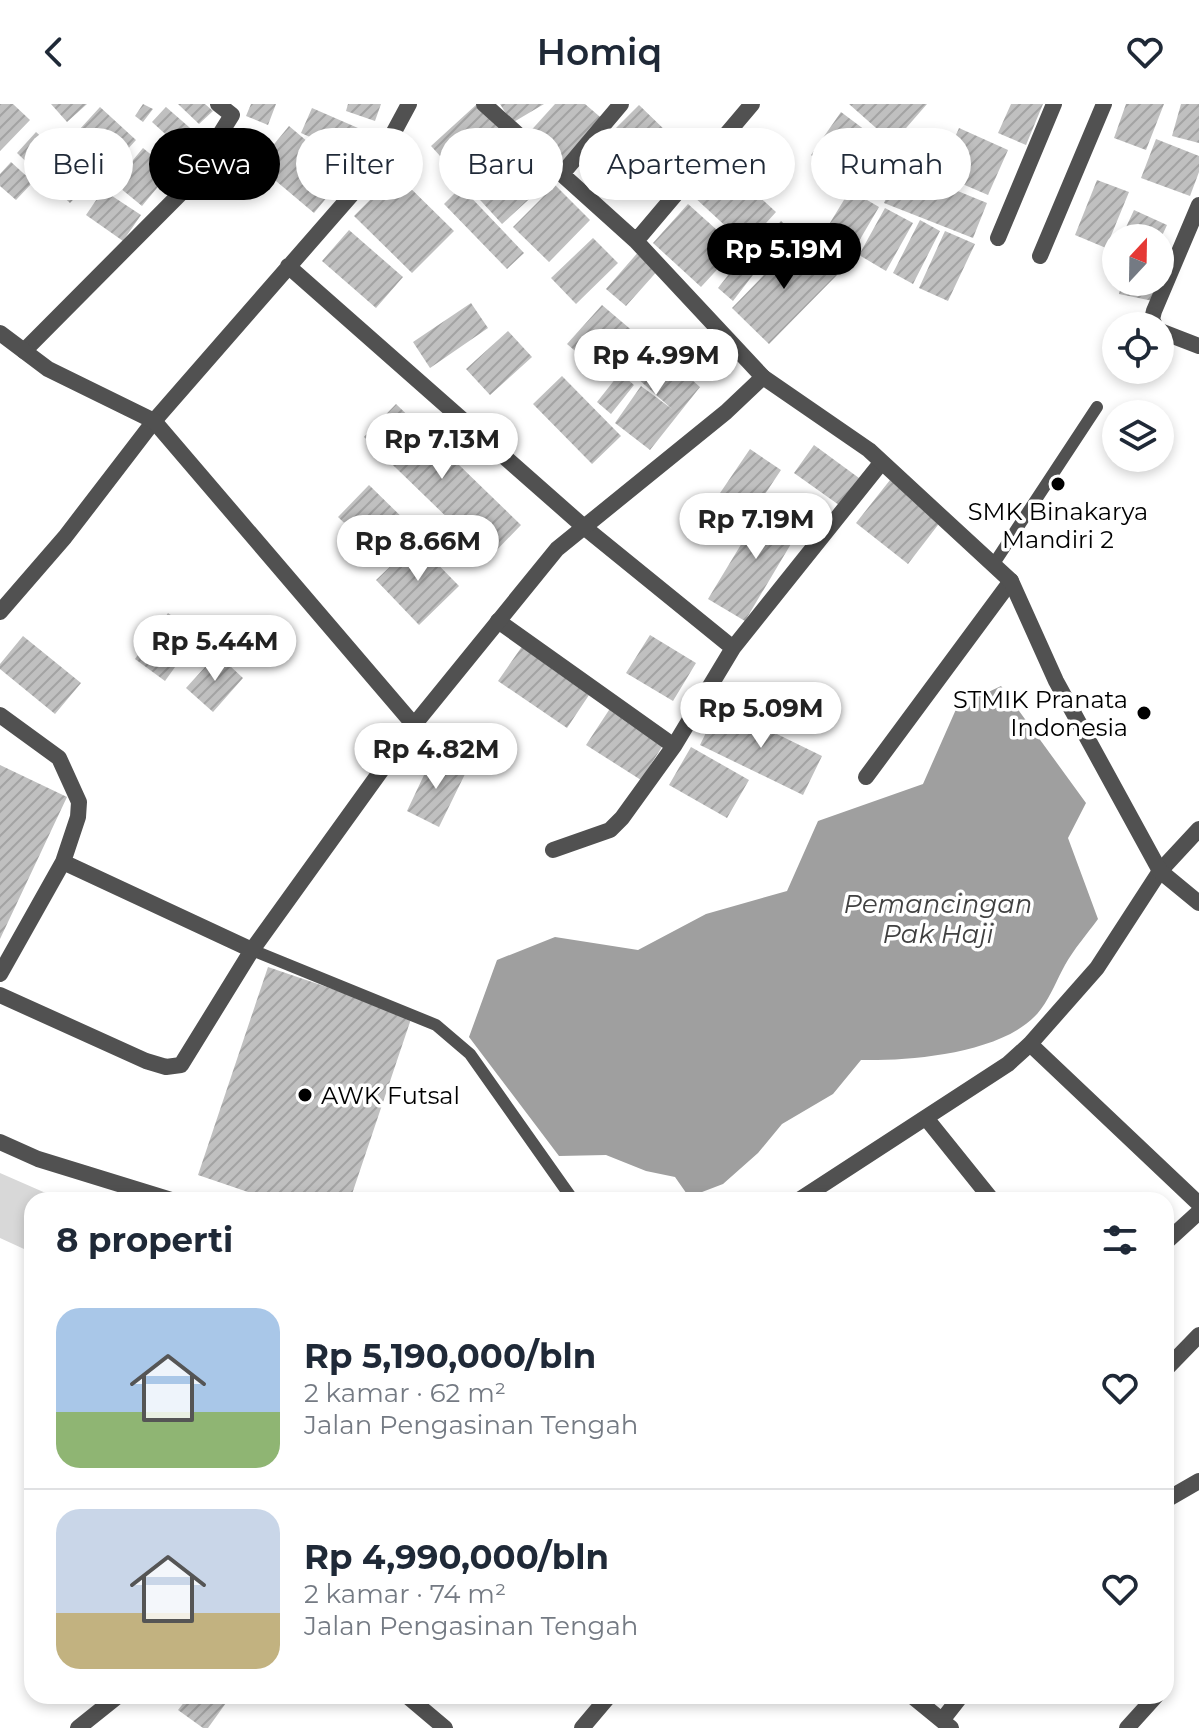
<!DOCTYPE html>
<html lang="id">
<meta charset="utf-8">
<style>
body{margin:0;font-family:Montserrat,sans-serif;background:#f6f6f7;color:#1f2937;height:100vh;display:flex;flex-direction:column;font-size:30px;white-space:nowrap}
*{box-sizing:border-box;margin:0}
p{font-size:26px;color:#747a83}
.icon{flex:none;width:44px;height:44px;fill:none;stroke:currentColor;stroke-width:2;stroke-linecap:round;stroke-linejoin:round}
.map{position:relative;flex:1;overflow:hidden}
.panel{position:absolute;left:24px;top:1088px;width:1150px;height:512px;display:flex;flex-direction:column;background:#fff;border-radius:24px;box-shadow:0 4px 12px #0003}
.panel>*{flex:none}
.hud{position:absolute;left:24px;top:24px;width:1152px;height:72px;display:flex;gap:16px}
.needle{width:52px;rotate:22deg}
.fabs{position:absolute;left:1102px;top:120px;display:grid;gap:16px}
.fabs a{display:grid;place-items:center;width:72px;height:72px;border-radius:50%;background:#fff;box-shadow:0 4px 12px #0003;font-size:40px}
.price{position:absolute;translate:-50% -68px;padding:0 18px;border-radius:28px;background:#fff;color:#222;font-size:26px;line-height:52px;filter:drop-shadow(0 2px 4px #0008)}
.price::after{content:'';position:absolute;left:50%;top:48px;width:24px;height:18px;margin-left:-12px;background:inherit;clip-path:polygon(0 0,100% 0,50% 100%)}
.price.active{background:#000;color:#fff}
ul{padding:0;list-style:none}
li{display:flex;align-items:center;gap:24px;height:200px;padding:0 32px}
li+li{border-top:2px solid #e0e1e3}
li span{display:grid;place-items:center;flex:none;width:224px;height:160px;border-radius:24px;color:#555}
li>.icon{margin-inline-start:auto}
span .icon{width:96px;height:96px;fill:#fffc;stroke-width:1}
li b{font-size:34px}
h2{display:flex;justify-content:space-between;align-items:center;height:96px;padding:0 32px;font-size:34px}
.tag{padding:0 28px;border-radius:36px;background:#fff;box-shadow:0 4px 12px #0003;font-size:28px;line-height:72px}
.tag.active{background:#000;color:#fff}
header{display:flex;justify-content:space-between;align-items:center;height:104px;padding:0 32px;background:#fff;font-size:36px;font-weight:600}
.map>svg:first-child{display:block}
.park{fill:#d8d8d8}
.water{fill:#9f9f9f}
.building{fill:url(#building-hatch)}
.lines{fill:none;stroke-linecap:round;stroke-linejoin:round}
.service{stroke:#515151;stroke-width:12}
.minor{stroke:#515151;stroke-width:16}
.tertiary{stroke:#515151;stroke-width:16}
.poi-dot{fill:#000;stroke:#fff;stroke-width:3}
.labels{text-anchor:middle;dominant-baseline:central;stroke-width:7;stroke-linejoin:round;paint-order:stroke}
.poi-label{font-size:24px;fill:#000;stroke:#fff}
.water-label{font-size:26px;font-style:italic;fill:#404040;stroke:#fff}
</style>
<header><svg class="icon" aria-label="back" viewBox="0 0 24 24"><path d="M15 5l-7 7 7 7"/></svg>Homiq<svg class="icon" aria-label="heart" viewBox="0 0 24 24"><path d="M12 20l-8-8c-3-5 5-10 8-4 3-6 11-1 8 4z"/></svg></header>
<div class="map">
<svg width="1199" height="1624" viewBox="0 0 1199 1624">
<defs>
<pattern id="building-hatch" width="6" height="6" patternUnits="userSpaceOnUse" patternTransform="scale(2)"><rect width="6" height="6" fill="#c0c0c0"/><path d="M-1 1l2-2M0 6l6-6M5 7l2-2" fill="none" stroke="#a3a3a3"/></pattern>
</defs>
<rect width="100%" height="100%" fill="#fff"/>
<path class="park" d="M0 1069 48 1090 46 1096H32V1127L24 1145 0 1134Z"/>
<path class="water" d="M1001 582 1086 699 1068 734 1098 815C1087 830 1074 845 1065 861 1057 875 1051 892 1041 905 1009 949 912 957 861 956L833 990 782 1020 758 1049 723 1080 689 1093 675 1073 646 1067 606 1051 559 1052 469 933 497 856 555 833 638 846 706 810 787 787 818 717 923 680 957 603Z"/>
<path class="building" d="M0 0H13L30 16 0 47Z
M51 0H87L67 18Z
M143 0 153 5 143 18 135 12Z
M178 0H205L213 7 199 20Z
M251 0H276L268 21 246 12Z
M348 0H381L375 17 346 7Z
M477 0 550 76 502 120 431 42Z
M500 0H544L512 19Z
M555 0H585L606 18 563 65 526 32Z
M849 0H927L893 39Z
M1011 0H1043L1026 41 998 29Z
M1126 0H1164L1146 46 1114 34Z
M1181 0H1199V39L1172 32Z
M639 1 669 30 630 68 601 39Z
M100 3 136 36 105 70 69 37Z
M166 3 197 30 183 46 152 18Z
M312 4 381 34 370 60 301 29Z
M841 8 877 35 846 77 811 51Z
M289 22 346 70 314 109 257 61Z
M959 24 1008 46 988 91 939 70Z
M36 28 90 78 70 99 17 49Z
M1156 35 1199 52V68L1190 92 1141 74Z
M143 44 171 67 142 102 114 79Z
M11 58 33 78 16 96 0 82V70Z
M722 59 776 108 746 141 692 91Z
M899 63 987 99 973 134 884 99Z
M396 70 454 127 412 169 354 112Z
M1097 76 1129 88 1106 144 1075 131Z
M555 81 590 116 549 158 513 123Z
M461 83 524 149 507 165 444 100Z
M103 86 141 111 123 137 86 111Z
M850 86 879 103 852 149 822 132Z
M688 100 737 144 701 183 653 139Z
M885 104 913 119 886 167 859 151Z
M1134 106 1167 121 1161 134H1121Z
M920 116 940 127 913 180 893 169Z
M781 117 793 128 764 158 753 147Z
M349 126 403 173 376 204 322 157Z
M945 127 975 140 948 197 919 184Z
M593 134 618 159 576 200 551 174Z
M799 135 837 171 769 240 732 204Z
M640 146 660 164 626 202 606 185Z
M744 151 759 163 733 197 718 184Z
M1122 178H1157L1153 197 1119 190Z
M471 199 488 224 430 264 413 238Z
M602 201 642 235 608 275 567 240Z
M508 227 532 253 490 291 466 265Z
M650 239 700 283 650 346 615 319 641 282 672 305 628 266Z
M620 269 634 281 611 310 597 298Z
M562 272 621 332 592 360 533 300Z
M396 300 521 421 489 454 364 333Z
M814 341 859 374 839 401 794 369Z
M750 345 781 366 749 414 718 392Z
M890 376 941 417 908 460 856 419Z
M369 381 414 425 383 456 338 413Z
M768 396 804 418 745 517 708 495Z
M416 438 459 482 419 521 376 476Z
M168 509 198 531 165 577 135 555Z
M650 531 696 559 673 597 626 569Z
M23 532 81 579 55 610 0 565V560Z
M523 541 591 588 567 624 498 577Z
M217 550 243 574 213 608 186 584Z
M719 602 822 652 803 691 700 641Z
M611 603 665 638 641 676 586 641Z
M691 643 749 676 727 714 669 681Z
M433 652 466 668 439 723 407 707Z
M0 661 67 693 0 835Z
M268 863 412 912 350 1096H271L198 1071Z
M189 1592H231L208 1624H203L178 1606Z"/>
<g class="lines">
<path class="service" d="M993 461 1097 303
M252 846 436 921 470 950 573 1096"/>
<path class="minor" d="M484 0 636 137
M752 0 636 137 763 273
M562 70 621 0
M998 134 1054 0
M1040 152 1104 0
M288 162 584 423 733 544
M1155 222 1152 215 1154 207 1199 101
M1160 227 1199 242
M24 247 187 83 232 11 218 0
M0 508 65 433 154 317 374 65 409 0
M498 517 674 642 733 544 881 359
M0 611 59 654 79 698 78 713 63 758 0 870
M866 673 1011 477
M553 746 610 726 622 714 674 642
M63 758 252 846
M0 891 146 957 166 963 181 961 252 846 414 621
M1030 940 1199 1100
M926 1014 992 1096
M0 1038 38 1055 171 1096
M799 1096 1008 960 1030 940 1097 864 1160 767 1199 725
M1166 1138 1199 1108
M1166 1265 1199 1231
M1166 1396 1199 1377
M407 1592 445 1624
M912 1592 951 1624
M943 1615 961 1592
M78 1624 118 1592
M582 1624 609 1592
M1127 1624 1156 1592"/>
<path class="tertiary" d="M0 229 48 265 154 317 414 621 557 445 726 308 763 273 869 346 1011 477 1056 577 1160 767 1199 799"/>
</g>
<g class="poi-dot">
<circle cx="1058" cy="380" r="8"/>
<circle cx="1144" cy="609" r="8"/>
<circle cx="305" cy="991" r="8"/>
</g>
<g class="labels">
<g class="poi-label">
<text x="1058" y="407">SMK Binakarya<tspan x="1058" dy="28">Mandiri 2</tspan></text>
<text x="1128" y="595" text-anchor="end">STMIK Pranata<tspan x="1128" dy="28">Indonesia</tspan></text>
<text x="321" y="991" text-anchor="start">AWK Futsal</text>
</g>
<g class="water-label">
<text x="938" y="800">Pemancingan<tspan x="938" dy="30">Pak Haji</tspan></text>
</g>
</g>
</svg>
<div class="fabs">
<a><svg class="needle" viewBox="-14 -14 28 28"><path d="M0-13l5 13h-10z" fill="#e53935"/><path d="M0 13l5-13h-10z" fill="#747a83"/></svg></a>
<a><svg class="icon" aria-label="locate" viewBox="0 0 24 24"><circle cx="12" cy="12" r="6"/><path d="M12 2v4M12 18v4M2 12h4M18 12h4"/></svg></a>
<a><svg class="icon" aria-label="layers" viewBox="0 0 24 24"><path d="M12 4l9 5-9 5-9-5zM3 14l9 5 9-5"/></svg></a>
</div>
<b class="price active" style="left:784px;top:187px">Rp 5.19M</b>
<b class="price" style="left:656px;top:293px">Rp 4.99M</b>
<b class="price" style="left:442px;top:377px">Rp 7.13M</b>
<b class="price" style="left:756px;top:457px">Rp 7.19M</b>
<b class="price" style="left:418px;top:479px">Rp 8.66M</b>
<b class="price" style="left:215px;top:579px">Rp 5.44M</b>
<b class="price" style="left:761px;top:646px">Rp 5.09M</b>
<b class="price" style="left:436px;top:687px">Rp 4.82M</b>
<div class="hud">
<a class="tag">Beli</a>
<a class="tag active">Sewa</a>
<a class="tag">Filter</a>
<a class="tag">Baru</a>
<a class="tag">Apartemen</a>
<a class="tag">Rumah</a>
</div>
<section class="panel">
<h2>8 properti<svg class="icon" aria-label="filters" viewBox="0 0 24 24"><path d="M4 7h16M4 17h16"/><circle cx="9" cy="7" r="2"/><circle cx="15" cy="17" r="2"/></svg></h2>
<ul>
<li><span style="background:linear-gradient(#a9c7e8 65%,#8fb573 0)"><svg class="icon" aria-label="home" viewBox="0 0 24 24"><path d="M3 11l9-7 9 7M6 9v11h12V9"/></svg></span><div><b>Rp 5,190,000/bln</b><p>2 kamar · 62 m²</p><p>Jalan Pengasinan Tengah</p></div><svg class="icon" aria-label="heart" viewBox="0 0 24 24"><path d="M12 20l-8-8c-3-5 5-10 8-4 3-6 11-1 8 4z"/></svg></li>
<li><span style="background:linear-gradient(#c9d6e8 65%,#c2b280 0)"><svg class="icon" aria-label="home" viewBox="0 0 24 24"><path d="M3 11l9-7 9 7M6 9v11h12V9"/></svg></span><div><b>Rp 4,990,000/bln</b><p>2 kamar · 74 m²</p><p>Jalan Pengasinan Tengah</p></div><svg class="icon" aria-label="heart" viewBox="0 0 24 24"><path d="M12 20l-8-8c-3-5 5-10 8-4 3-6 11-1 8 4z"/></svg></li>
</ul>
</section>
</div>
